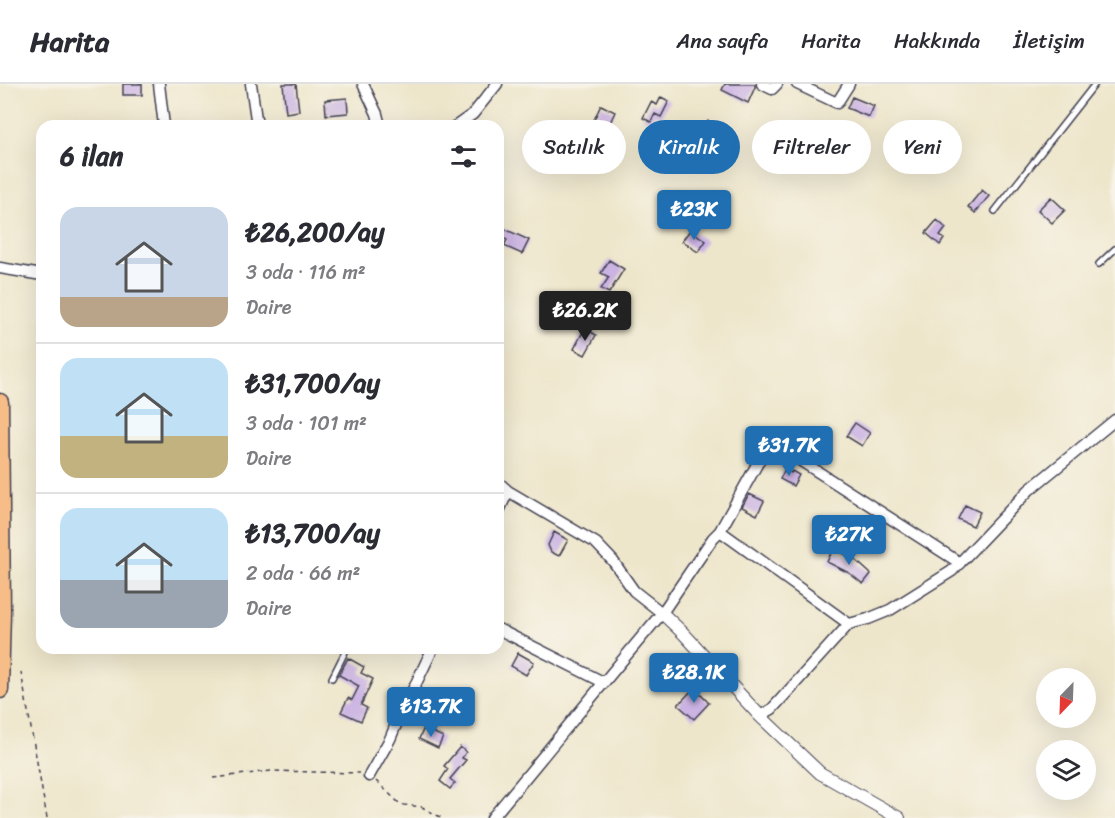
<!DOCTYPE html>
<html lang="tr">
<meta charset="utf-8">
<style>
body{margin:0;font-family:Sriracha,sans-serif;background:#f7f7f7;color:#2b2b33;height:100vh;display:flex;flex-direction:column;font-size:22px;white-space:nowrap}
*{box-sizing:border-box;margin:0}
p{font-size:20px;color:#7c7c81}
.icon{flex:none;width:33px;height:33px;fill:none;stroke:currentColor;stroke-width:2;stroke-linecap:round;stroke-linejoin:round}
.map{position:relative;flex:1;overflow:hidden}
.side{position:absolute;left:36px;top:36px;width:468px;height:534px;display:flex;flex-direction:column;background:#fff;border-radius:18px;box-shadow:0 6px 24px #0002}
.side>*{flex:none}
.banner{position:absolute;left:522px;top:36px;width:502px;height:54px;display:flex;gap:12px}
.needle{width:39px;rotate:203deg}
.controls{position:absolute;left:1036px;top:584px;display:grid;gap:12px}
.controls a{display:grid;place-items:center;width:60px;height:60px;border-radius:50%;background:#fff;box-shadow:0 6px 24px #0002;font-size:30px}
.price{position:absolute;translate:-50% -51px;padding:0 14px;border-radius:6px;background:#1f6fb2;color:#fff;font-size:20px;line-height:39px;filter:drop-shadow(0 2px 3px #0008)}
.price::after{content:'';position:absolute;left:50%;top:36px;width:18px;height:14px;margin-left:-9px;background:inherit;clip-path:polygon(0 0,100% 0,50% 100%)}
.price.current{background:#222;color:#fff}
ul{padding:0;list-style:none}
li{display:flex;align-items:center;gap:18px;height:150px;padding:0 24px}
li+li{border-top:2px solid #e1e1e2}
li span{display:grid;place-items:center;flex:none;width:168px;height:120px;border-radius:18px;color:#555}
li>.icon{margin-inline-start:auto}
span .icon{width:72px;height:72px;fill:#fffc;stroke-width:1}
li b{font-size:26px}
h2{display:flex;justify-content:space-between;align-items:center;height:72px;padding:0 24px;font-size:26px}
.pill{padding:0 21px;border-radius:27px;background:#fff;box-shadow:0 6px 24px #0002;font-size:21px;line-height:54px}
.pill.current{background:#1f6fb2;color:#fff}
header{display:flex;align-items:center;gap:36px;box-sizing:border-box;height:84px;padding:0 30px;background:#fff;border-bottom:2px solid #e1e1e2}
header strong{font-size:28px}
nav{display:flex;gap:33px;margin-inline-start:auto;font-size:21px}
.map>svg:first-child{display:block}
.building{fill:#cbb3e3}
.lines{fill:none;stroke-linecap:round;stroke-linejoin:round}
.service-casing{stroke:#413f51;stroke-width:8}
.minor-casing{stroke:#413f51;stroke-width:13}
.tertiary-casing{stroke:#413f51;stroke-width:14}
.trunk-casing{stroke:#413f51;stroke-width:19}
.path{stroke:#413f51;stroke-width:1.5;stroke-dasharray:4.5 4.5;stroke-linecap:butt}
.service{stroke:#fff;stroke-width:5}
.minor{stroke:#fff;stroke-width:10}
.tertiary{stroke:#fff;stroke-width:12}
.trunk{stroke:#f7bd88;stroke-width:16}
</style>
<header>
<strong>Harita</strong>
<nav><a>Ana sayfa</a><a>Harita</a><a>Hakkında</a><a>İletişim</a></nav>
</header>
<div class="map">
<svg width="1115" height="734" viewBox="0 0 1115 734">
<rect width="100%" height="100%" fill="#f7f3e8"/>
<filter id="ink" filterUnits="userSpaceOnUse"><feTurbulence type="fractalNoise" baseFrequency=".0167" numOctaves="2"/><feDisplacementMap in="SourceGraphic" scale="12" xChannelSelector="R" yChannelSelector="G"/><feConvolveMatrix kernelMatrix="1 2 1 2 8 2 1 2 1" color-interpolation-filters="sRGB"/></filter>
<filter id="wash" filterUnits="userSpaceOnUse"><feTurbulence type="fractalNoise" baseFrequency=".008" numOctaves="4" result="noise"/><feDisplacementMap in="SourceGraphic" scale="24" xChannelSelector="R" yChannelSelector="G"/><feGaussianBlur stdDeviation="1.35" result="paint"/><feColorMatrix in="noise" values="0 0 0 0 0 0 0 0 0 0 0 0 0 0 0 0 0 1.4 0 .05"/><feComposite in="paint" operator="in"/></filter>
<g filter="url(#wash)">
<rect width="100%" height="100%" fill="#eee6cb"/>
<g id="blocks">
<path class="building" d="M123 0H142V11H123Z
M283 0H296L299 27 286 29Z
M725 0H755V3L748 19 722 6Z
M661 13 669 17 661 33 655 30 651 38 643 34 651 18 657 21Z
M852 13 874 22 869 33 847 24Z
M347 14 348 29 326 31 325 16Z
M601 21 615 28 606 47 592 40Z
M708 37 726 45 720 57 702 49Z
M982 106 989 112 975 129 968 123Z
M1051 113 1065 126 1052 139 1038 126Z
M937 136 946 144 940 152 944 155 940 161 926 149Z
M498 142 529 156 522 170 504 162 507 156 498 151Z
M690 146 706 157 698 168 682 157Z
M609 176 624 185 609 209 601 205 609 193 601 189Z
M585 244 596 251 585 271 574 265Z
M855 339 870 349 862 362 846 352Z
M785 385 791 389 792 387 799 391 793 402 780 395Z
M749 410 764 417 757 431 742 423Z
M965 421 980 428 973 442 958 435Z
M554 448 568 456 559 472 551 468 548 461Z
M833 465 852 473 871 490 863 500 849 489 827 478Z
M518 569 534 578 526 591 511 582Z
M348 574 364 583 361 589 373 595 361 621 367 624 361 637 341 628 348 614 352 616 359 602 339 591Z
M694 604 709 619 694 635 678 621Z
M424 644 443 653 438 664 419 655Z
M460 663 466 668 462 674 466 676 450 695 455 699 450 705 440 697 448 685 444 682Z"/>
</g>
</g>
<g filter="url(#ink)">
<use href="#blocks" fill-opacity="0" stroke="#413f51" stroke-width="1.5"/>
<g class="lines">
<g class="service-casing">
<path id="service" d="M995 127 1095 0
M1099 180 1115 165
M332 594 347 564"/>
</g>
<g class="minor-casing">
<path id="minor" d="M159 0 164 42
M251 0 257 42
M363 0 377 30 380 42
M762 0 772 5 777 0
M797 0 837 19 849 0
M456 42 473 30 497 0
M0 184 42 191
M498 398 508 407 596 459 613 477 634 507 662 529 713 454 720 447 770 357 960 479
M498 429 508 407
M720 447 849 540
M498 545 603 598
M760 632 772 625 849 540 868 535 890 526 952 487 1029 406 1115 336
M369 692 390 655 395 643 433 564
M492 734C549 666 604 597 662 529"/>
</g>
<g class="tertiary-casing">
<path id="tertiary" d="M662 529 684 550 760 632 820 689 899 734"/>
</g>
<g class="trunk-casing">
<path id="trunk" d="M0 318 2 527 0 606"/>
</g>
<path class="path" d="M21 588 47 734
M213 694 271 687 359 689
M376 697 399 719 404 721 422 723 442 734"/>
<use href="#service" class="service"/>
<use href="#minor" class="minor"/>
<use href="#tertiary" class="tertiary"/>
<use href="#trunk" class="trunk"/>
</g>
</g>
</svg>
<div class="controls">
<a><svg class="needle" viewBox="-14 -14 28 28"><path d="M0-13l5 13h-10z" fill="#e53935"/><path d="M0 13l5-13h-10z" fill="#7c7c81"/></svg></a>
<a><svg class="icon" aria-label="layers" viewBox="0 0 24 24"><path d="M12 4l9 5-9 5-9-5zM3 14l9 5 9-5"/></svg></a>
</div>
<b class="price" style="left:694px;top:157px">₺23K</b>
<b class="price current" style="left:585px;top:258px">₺26.2K</b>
<b class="price" style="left:789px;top:393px">₺31.7K</b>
<b class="price" style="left:849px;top:482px">₺27K</b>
<b class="price" style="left:694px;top:620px">₺28.1K</b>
<b class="price" style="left:431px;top:654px">₺13.7K</b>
<div class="banner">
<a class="pill">Satılık</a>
<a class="pill current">Kiralık</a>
<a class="pill">Filtreler</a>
<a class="pill">Yeni</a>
</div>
<section class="side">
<h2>6 ilan<svg class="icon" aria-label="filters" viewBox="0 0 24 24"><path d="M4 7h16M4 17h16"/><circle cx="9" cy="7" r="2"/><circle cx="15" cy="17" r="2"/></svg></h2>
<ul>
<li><span style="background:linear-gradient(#c9d6e8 75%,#b9a48a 0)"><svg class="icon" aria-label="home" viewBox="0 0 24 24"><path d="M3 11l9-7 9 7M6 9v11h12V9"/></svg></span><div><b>₺26,200/ay</b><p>3 oda · 116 m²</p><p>Daire</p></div></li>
<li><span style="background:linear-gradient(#bfe0f5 65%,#c2b280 0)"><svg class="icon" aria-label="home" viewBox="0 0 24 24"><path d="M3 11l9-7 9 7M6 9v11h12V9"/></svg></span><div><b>₺31,700/ay</b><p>3 oda · 101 m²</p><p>Daire</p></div></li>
<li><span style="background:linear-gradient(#bfe0f5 60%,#9aa5b1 0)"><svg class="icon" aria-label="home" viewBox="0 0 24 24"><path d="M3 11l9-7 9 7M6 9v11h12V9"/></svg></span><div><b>₺13,700/ay</b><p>2 oda · 66 m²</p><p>Daire</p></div></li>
</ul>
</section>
</div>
